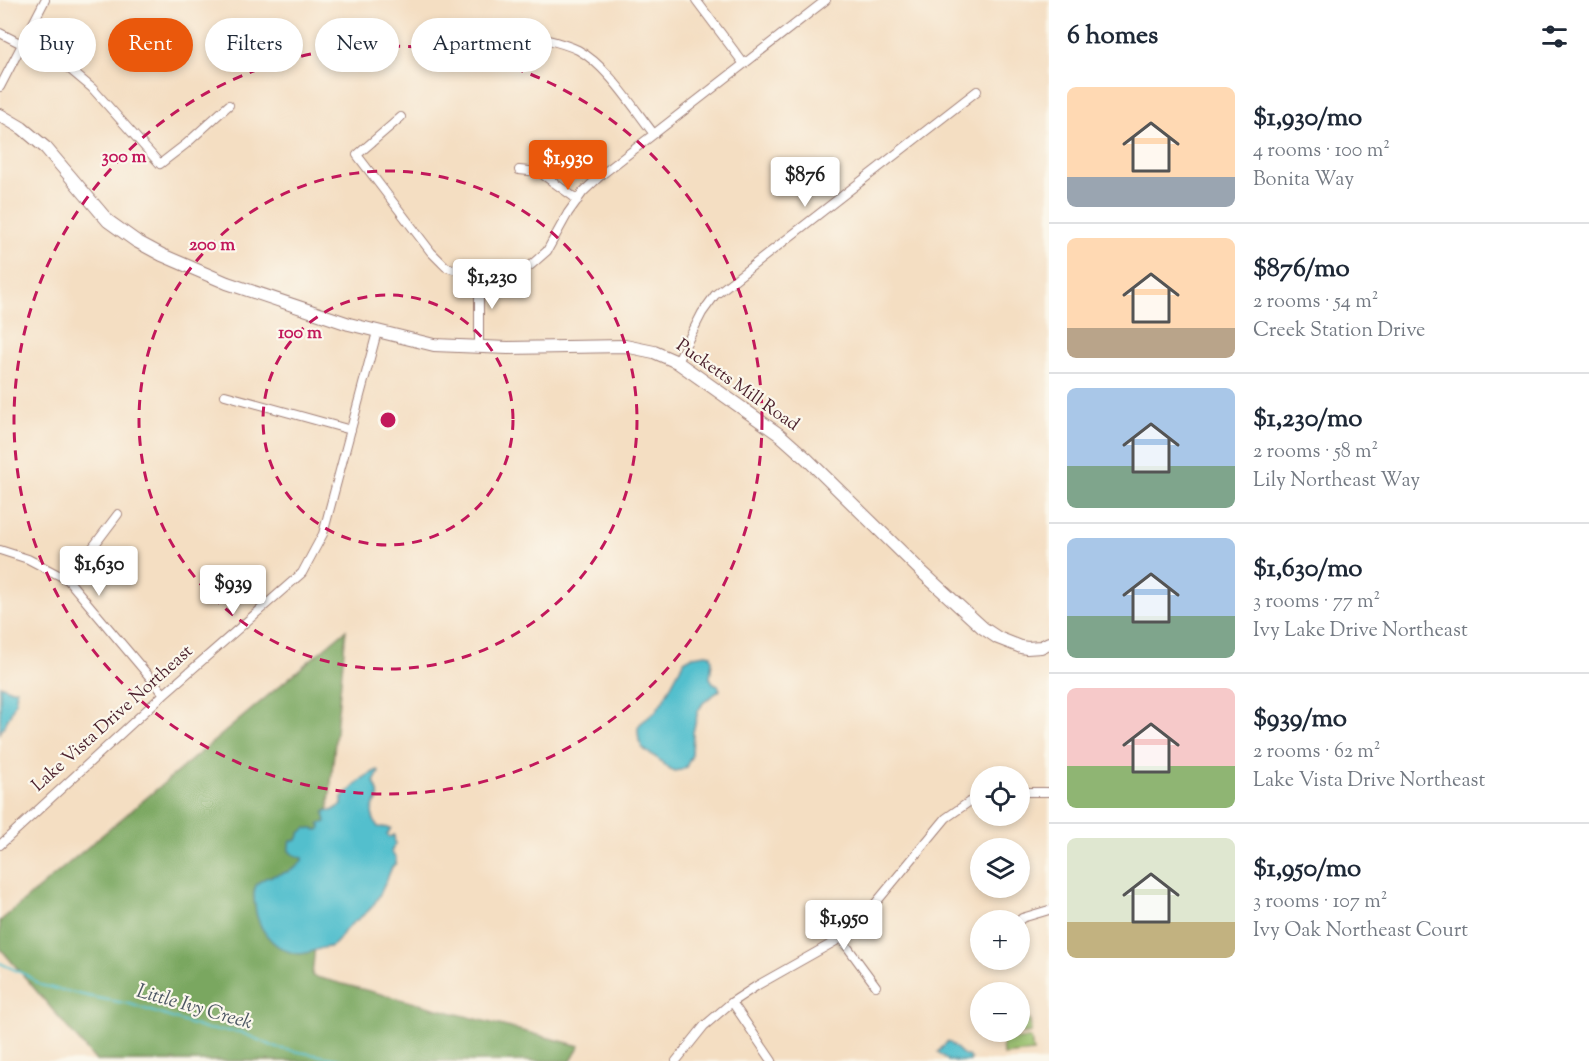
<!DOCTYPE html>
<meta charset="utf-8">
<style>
body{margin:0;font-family:"Sorts Mill Goudy",serif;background:#f6f6f7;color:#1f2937;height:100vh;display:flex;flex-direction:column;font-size:22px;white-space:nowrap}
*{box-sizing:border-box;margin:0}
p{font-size:20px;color:#747a83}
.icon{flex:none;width:33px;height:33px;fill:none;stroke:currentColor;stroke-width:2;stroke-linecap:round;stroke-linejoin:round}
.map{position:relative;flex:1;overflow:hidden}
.sheet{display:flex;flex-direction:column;background:#fff;width:540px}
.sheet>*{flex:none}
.hud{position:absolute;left:18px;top:18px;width:570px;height:54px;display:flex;gap:12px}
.buttons{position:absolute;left:970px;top:766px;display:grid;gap:12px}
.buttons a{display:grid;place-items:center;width:60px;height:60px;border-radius:50%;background:#fff;box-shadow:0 3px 9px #0003;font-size:30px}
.price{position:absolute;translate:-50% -51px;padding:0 14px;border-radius:6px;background:#fff;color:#222;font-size:20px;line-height:39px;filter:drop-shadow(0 2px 3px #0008)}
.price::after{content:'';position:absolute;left:50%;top:36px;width:18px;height:14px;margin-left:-9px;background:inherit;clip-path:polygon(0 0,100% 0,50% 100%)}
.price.selected{background:#ea580c;color:#fff}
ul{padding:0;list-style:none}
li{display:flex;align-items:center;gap:18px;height:150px;padding:0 18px}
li+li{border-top:2px solid #e0e1e3}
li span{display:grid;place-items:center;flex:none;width:168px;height:120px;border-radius:9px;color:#555}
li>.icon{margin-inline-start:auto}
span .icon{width:72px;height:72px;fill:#fffc;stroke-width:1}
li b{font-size:26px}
h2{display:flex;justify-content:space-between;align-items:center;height:72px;padding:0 18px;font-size:26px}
.chip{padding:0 21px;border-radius:27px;background:#fff;box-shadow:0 3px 9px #0003;font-size:21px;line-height:54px}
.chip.selected{background:#ea580c;color:#fff}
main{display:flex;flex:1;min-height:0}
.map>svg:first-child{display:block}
.green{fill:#99c16d;stroke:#72704c;stroke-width:1.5}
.forest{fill:#7aa760;stroke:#626346;stroke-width:1.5}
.water{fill:#52bfcd;stroke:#4e6f7c;stroke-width:1.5}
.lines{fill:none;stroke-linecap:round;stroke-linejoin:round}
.stream{stroke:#52bfcd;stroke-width:2}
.street-casing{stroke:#9f7e76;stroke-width:10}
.secondary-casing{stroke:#9f7e76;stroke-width:14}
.street{stroke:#fff;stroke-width:8}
.secondary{stroke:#fff;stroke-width:12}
.ring{fill:none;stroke:#c2185b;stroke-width:3;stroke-dasharray:10 8}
.labels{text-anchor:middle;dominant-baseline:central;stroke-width:4.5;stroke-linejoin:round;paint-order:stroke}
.street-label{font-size:18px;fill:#4a1f2b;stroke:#fbf7ec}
.water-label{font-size:20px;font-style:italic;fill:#4d5764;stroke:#fbf7ec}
.centre{fill:#c2185b;stroke:#fbf7ec;stroke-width:3}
.ring-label{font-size:18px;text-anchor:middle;font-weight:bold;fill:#c2185b;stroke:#fbf7ec;stroke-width:4.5;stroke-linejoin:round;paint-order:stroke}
</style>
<main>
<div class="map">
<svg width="1049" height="1061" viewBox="0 0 1049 1061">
<rect width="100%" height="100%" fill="#fbf7ec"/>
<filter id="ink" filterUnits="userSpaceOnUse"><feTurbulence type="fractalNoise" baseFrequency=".0167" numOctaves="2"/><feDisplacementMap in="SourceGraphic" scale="12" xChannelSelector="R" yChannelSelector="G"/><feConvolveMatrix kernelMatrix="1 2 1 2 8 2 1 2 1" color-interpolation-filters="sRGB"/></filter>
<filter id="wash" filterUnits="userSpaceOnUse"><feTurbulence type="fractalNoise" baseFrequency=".008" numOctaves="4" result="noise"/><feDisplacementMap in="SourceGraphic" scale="24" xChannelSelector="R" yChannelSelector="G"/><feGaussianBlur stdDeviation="1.35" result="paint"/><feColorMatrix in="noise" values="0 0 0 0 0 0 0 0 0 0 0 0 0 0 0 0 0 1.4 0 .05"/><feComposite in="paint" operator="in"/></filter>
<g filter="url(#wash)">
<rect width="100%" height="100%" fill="#f4dec2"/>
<path class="green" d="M1030 1020 1031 1033 1002 1037 1001 1032H1020V1021Z
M1031 1038 1033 1052 1003 1055 1002 1041Z"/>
<path class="forest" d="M346 630 312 976 580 1046 571 1061H96L0 948V921Z"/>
<path class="water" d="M706 654 711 655 712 661 710 678 714 684 718 685 720 690 703 703 698 711 693 732 692 755 686 767 681 770 674 771 667 767 657 758 647 752 642 747 639 741 638 732V727L641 723 655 712 662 702 684 661 693 656Z
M0 685 11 690 16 689C19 700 6 723 0 733Z
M378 770 379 772 374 782C376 787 380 793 378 798 378 801 374 803 373 807 370 814 374 821 378 827L391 828 387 835 390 837 394 835 395 844 391 852 396 858V863L392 867C388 877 378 900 371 908 364 916 354 921 347 928 341 934 340 942 332 946 328 948 324 947 319 949 310 952 303 955 293 953 271 947 257 927 255 906 254 900 253 893 255 888 261 870 294 880 303 858 294 855 284 853 291 841L297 840 300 833 306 828 318 830 320 829 321 826 319 824 326 822 324 813 327 810 332 811 342 805V798C349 792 354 786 361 780 362 778 375 771 378 770Z
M948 1041 965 1056H968L971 1059 970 1061H948L938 1052Z"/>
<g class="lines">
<path class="stream" d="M0 963 28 976 40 985 92 997 130 1004 205 1029 240 1032 277 1048 349 1061"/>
</g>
</g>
<g filter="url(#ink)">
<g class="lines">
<g class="street-casing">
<path id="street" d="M696 0 744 64
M0 33 67 67 92 88 160 164 186 144 229 105
M533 36C548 40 564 43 578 50 607 65 634 109 654 134
M0 87 45 0
M401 117 357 155 431 252 446 267 463 272 479 274 513 272 531 265 547 251 568 213 583 192 600 176 826 0
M519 170 539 172 578 200
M479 274V347
M677 362 702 313 715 295 977 91
M225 395 351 430
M0 550 28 559 68 580 164 694
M68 580 118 514
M1020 792H1049
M0 845 164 694 302 573 323 534 377 332
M1019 921 1022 918 1049 910
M840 937 876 986
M732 1002 772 1061
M676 1061 704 1026 732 1002 758 985 836 941 860 922 946 818 969 802 981 799"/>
</g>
<g class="secondary-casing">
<path id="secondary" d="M0 115 22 128 46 148 108 221 136 241 162 255 227 283 349 324 434 345 508 348 625 346 654 352 677 362 780 435 807 459 923 573 983 628 998 638 1021 647 1027 648 1041 647 1049 643"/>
</g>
<use href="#street" class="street"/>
<use href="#secondary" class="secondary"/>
</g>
</g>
<g class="ring">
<circle cx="388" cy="420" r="125"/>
<circle cx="388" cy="420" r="249"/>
<circle cx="388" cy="420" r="374"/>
</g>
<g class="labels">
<g class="street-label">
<text transform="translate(737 386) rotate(35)">Pucketts Mill Road</text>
<text transform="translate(113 719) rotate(-42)">Lake Vista Drive Northeast</text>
</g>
<g class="water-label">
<text transform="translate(194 1008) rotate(16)">Little Ivy Creek</text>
</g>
</g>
<circle cx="388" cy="420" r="9" class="centre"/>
<g class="ring-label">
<text x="124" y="162">300 m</text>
<text x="212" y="250">200 m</text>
<text x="300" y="338">100 m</text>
</g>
</svg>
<div class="buttons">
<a><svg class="icon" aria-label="locate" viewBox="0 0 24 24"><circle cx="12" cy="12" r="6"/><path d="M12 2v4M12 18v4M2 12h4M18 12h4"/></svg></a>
<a><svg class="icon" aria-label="layers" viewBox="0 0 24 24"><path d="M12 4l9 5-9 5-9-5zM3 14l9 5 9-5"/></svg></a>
<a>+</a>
<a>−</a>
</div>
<b class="price selected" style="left:568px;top:191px">$1,930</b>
<b class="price" style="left:805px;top:208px">$876</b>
<b class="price" style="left:492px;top:310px">$1,230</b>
<b class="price" style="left:99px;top:597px">$1,630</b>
<b class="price" style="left:233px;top:616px">$939</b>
<b class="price" style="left:844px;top:951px">$1,950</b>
<div class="hud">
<a class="chip">Buy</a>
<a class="chip selected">Rent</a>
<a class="chip">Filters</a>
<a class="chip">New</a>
<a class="chip">Apartment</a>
</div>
</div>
<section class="sheet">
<h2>6 homes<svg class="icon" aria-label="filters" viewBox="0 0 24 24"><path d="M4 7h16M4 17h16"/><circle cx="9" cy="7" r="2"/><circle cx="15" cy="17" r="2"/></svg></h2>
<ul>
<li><span style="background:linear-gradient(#ffd9b3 75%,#9aa5b1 0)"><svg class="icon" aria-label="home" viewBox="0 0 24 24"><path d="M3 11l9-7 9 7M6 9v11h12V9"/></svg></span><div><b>$1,930/mo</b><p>4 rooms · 100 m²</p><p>Bonita Way</p></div></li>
<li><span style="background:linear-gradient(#ffd9b3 75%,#b9a48a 0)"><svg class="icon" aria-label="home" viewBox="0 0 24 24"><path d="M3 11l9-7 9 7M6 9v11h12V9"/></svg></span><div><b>$876/mo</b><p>2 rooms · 54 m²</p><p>Creek Station Drive</p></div></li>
<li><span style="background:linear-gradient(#a9c7e8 65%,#7fa58c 0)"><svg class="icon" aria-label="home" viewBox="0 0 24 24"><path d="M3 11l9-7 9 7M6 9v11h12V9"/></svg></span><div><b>$1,230/mo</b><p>2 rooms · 58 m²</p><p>Lily Northeast Way</p></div></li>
<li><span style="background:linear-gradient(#a9c7e8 65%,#7fa58c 0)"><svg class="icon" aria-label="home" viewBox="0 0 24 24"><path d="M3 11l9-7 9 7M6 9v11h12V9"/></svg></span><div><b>$1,630/mo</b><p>3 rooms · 77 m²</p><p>Ivy Lake Drive Northeast</p></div></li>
<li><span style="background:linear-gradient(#f6c9c9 65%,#8fb573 0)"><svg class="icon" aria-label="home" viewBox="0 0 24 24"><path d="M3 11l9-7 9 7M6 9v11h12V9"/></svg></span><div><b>$939/mo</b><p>2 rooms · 62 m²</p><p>Lake Vista Drive Northeast</p></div></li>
<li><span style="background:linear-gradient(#dfe7d0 70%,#c2b280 0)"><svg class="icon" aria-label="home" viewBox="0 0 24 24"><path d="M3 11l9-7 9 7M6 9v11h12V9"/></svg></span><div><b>$1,950/mo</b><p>3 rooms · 107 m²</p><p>Ivy Oak Northeast Court</p></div></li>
</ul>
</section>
</main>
